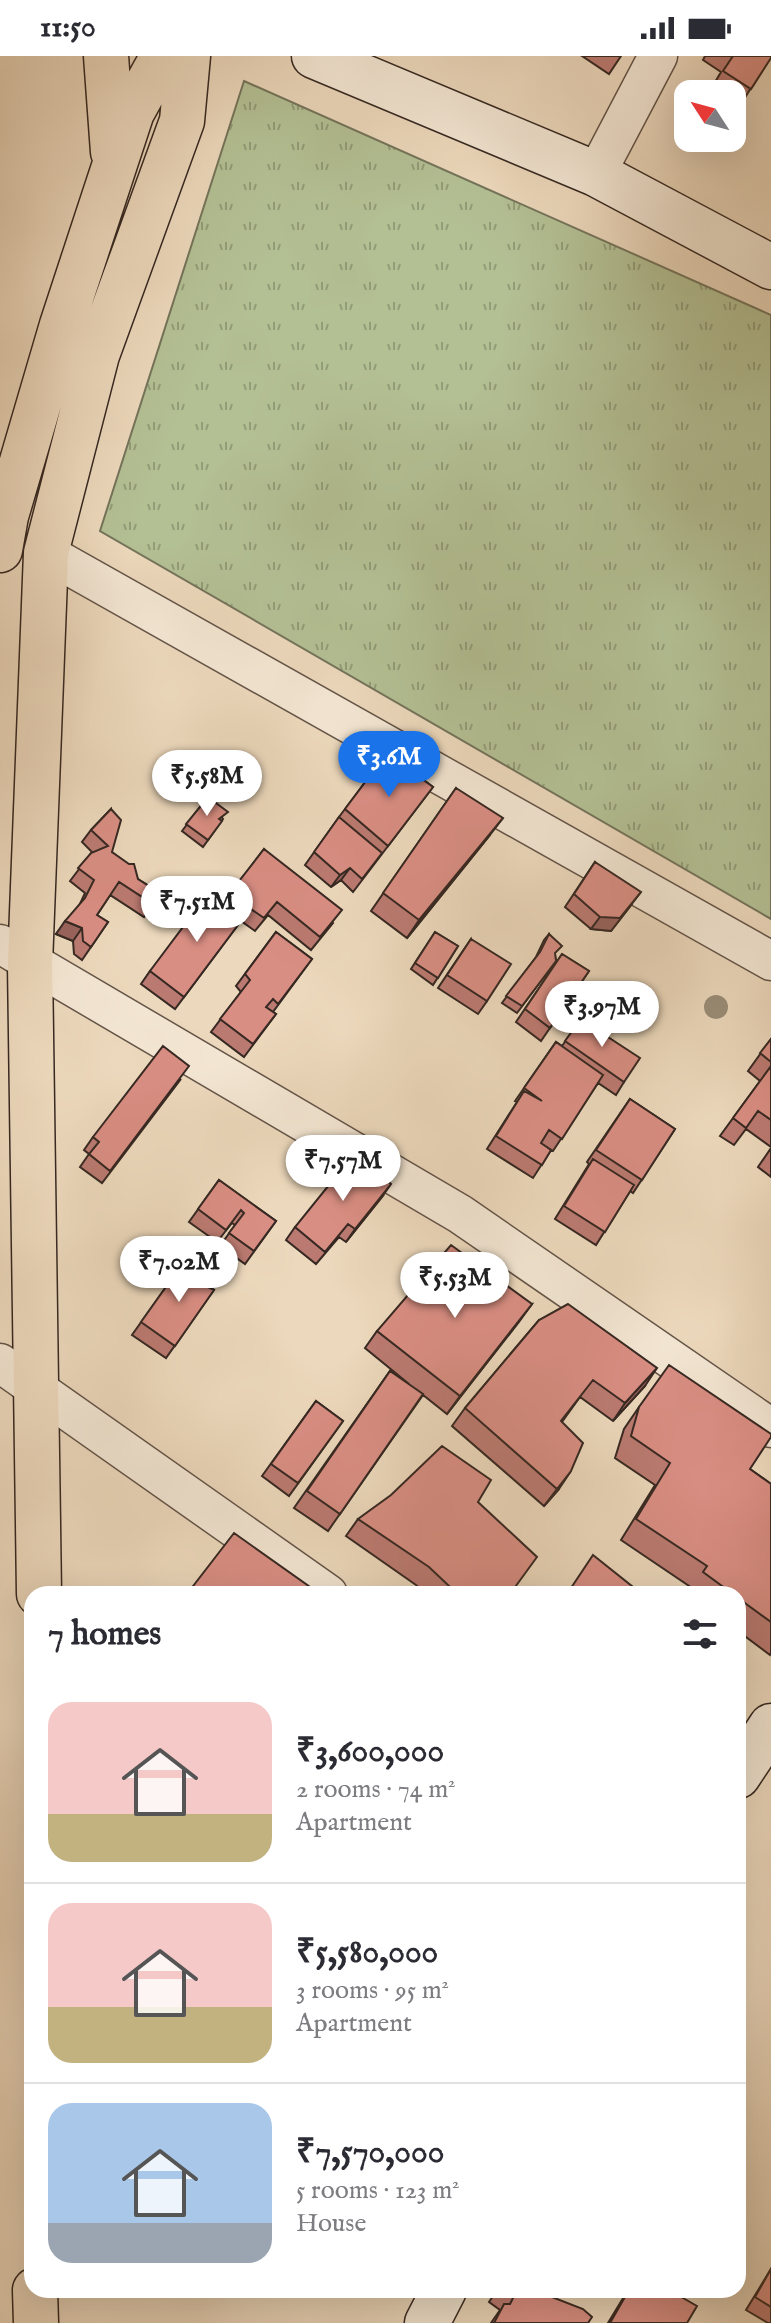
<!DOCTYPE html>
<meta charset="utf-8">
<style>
body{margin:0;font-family:"IM FELL English",serif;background:#f7f7f7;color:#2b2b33;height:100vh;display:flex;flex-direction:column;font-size:30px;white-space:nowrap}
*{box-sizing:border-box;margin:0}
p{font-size:26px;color:#7c7c81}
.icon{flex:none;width:44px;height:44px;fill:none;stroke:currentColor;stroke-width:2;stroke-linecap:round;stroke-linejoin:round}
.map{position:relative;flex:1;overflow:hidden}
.panel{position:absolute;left:24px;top:1530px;width:722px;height:712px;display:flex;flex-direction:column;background:#fff;border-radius:24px;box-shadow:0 8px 32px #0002}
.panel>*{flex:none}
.needle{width:52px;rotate:306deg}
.controls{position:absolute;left:674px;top:24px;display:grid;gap:16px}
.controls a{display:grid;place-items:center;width:72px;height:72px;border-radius:16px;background:#fff;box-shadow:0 8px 32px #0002;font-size:40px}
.price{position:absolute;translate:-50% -68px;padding:0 18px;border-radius:28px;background:#fff;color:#222;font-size:26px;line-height:52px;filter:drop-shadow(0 2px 4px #0008)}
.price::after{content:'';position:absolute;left:50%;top:48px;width:24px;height:18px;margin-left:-12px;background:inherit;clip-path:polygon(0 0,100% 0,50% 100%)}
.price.current{background:#1a73e8;color:#fff}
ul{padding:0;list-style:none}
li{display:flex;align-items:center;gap:24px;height:200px;padding:0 24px}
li+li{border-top:2px solid #e1e1e2}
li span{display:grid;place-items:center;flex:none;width:224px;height:160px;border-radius:24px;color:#555}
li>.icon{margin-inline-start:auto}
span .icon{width:96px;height:96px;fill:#fffc;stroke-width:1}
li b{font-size:34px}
h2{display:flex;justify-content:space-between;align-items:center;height:96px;padding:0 24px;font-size:34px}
.status{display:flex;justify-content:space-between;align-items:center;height:56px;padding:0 40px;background:#fff;direction:ltr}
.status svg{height:22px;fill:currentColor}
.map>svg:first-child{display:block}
.grass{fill:url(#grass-tufts);stroke:#74745b;stroke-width:2}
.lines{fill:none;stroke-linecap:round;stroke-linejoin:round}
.street-casing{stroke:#645448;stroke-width:41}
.secondary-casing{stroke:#362822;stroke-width:47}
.primary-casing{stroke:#362822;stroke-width:47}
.street{stroke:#f3e6d3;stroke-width:38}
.secondary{stroke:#f3e6d3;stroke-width:44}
.primary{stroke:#ecd8bc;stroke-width:44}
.tree{fill:#998c77}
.wall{fill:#bb7a71;stroke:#362822;stroke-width:2}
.shaded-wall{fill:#98635c;stroke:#362822;stroke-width:2}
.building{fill:#d98e83;stroke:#362822;stroke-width:2}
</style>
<div class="status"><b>11:50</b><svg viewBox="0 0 49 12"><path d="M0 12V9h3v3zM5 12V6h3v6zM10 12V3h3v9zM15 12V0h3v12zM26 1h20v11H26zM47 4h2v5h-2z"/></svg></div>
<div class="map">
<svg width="771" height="2267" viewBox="0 0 771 2267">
<defs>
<pattern id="grass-tufts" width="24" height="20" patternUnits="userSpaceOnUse" patternTransform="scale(2)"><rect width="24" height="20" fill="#b3c094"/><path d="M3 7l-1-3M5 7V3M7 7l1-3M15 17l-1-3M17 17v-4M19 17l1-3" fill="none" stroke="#929c78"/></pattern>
</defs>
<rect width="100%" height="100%" fill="#ecd8bc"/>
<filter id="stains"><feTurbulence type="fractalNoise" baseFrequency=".0025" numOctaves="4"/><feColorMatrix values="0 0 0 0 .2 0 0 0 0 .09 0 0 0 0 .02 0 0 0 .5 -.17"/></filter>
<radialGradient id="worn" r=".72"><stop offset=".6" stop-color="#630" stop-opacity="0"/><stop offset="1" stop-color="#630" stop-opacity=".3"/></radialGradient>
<path class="grass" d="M244 25 771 259V863L100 475Z"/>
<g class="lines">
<g class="street-casing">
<path id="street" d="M596 118 658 0
M46 497 771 905
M0 888 460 1158 771 1372
M0 1307 328 1538"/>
</g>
<g class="secondary-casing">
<path id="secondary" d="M314 0 596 118 771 211
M738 1720 771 1670
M427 2267 444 2234"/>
</g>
<g class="primary-casing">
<path id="primary" d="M106 0 113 96
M0 494 6 460 62 269 132 56 163 0
M39 1538 30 908 46 497 97 299 182 65 188 0
M35 2234 36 2267"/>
</g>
<use href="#street" class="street"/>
<use href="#secondary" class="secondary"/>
<use href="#primary" class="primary"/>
</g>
<circle class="tree" cx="716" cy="951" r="12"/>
<path class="wall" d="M582 0H621L609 18Z
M705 0H771L739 51 732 46V38H719L711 33 721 16 703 4Z
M387 697 433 731 353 836 341 824 331 831 305 809 339 761Z
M456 732 490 779 407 882 371 855Z
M208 741 223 763 203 791 182 775Z
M111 753 112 796 138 823 160 837 144 861 110 839 97 859 108 866 82 904 74 898 73 885 56 878 79 850 85 837 70 825 92 796 82 786 91 774Z
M264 793 333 867 311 894 268 859 255 875 241 865 175 953 141 928 150 915 224 846Z
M595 806 632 848 611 875 591 873 565 851Z
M276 876 312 903 273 956 276 958 244 1001 211 976 241 936 236 930Z
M435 876 458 890 433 929 411 913Z
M549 878 555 899 556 905 517 957 502 947 536 901 544 884Z
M471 883 487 945 478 958 438 932Z
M562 898 589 915 541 985 516 966Z
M584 959 608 981 624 1026 616 1039 598 1027 553 1095 543 1089 551 1094 533 1122 487 1093 517 1046 515 1045 556 986 562 990Z
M771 983V1091L746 1073 734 1089 720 1080 760 1025 748 1015Z
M181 1023 102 1127 80 1111 89 1098 84 1094 93 1081Z
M630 1043 675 1073 633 1137 630 1135 596 1189 555 1163 589 1108 587 1106Z
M771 1092V1121L758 1111Z
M219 1124 276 1165 245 1208 220 1190 235 1169 232 1167 217 1186 189 1166Z
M382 1141 346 1186 339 1181 316 1208 286 1184 295 1171Z
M183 1207 214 1234 166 1302 132 1279Z
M532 1248 447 1358 423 1339 328 1475 294 1452 390 1315 409 1328 365 1292 377 1275Z
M539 1264 645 1330 613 1365 580 1341 562 1366 559 1433 544 1450 452 1370 465 1352Z
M316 1345 343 1365 289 1440 262 1420Z
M639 1351 750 1413 771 1428V1597L770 1599 738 1575V1538H689L688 1537 692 1532 621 1484 655 1429 615 1402 624 1373Z
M358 1463 510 1538H426L416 1529 346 1480Z
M771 2213V2267H768L746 2254Z
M497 2234H534L588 2267H491L500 2254 489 2246Z
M628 2234H669L687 2267H608Z"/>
<path class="shaded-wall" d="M503 762 490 779 407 882 419 864Z
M350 812 341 824 331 831 340 819Z
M641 836 611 875 591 873 600 861Z
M65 865 82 872 73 885 56 878Z
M391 1128 382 1141 346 1186 355 1173Z
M532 1248 519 1266 447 1358 460 1340Z
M657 1312 645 1330 613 1365 625 1347Z
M571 1415 559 1433 544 1450 557 1433Z"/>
<path class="building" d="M733 0H771V2L751 33 723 15Z
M387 697 433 731 388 790 345 753Z
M456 732 503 762 419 864 383 837Z
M208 741 228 756 219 763 222 765 208 784 186 768Z
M111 753 121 764 112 796 129 808H134L138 823 160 837 153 848 119 826 97 859 108 866 91 891 83 885 82 872 65 865 85 842 94 824 78 812 91 797 108 790 91 774Z
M339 761 382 797 362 823 350 812 340 819 314 796Z
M264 793 342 854 320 881 277 846 264 862 229 838Z
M595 806 641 836 620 862 600 861 574 838Z
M210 835 244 861 184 941 150 915Z
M276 876 312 903 278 948 273 943 266 951 276 958 253 988 220 963 250 924 245 918Z
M435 876 458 890 438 922 415 907Z
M549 878 562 890 555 897 556 905 522 950 506 940 540 896Z
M471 883 511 908 487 945 447 919Z
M562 898 589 915 550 972 525 953Z
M584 959 609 976 608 981 640 1002 624 1026 565 985Z
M771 983V1006L760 997Z
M556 986 603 1019 562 1083 549 1074 541 1087 551 1094 542 1109 496 1080 524 1035 542 1045 524 1032Z
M163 990 189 1010 110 1115 89 1098 99 1086 93 1081Z
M771 1010V1064L758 1055 746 1072 733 1062Z
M630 1043 675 1073 642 1124 596 1094Z
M354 1098 391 1128 355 1173 348 1168 325 1196 295 1171Z
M593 1103 634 1129 605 1176 564 1150Z
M219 1124 276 1165 254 1195 229 1177 244 1157 241 1154 226 1174 198 1153Z
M451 1189 532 1248 460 1340 377 1275Z
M183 1207 213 1227 208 1231 214 1234 175 1290 141 1266Z
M568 1248 657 1312 625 1347 593 1324 561 1365 583 1387 571 1415 557 1433 465 1352 539 1264Z
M669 1309 771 1378V1381L750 1413 771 1428V1566L738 1542V1538H733L703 1516 707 1510 636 1463 670 1407 631 1380 639 1351Z
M390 1315 423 1338 340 1458 307 1435Z
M316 1345 343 1365 298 1427 271 1408Z
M442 1390 491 1424 478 1446 537 1501 510 1538H463L449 1530 429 1511 358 1463 391 1439Z
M234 1477 320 1538H187Z
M593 1499 633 1531 627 1538H567Z
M771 2213V2251L755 2241Z
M509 2234H534L583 2253 592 2261 588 2267H494L504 2248H510L515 2238Z
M629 2234H669L697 2250 687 2267H610Z"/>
<rect width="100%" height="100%" filter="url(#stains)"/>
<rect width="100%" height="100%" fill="url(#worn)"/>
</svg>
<div class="controls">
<a><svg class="needle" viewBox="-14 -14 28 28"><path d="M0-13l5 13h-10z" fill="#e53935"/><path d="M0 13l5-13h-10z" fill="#7c7c81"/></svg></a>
</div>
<b class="price current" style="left:389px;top:743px">₹3.6M</b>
<b class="price" style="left:207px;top:762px">₹5.58M</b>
<b class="price" style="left:197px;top:888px">₹7.51M</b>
<b class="price" style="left:602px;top:993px">₹3.97M</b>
<b class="price" style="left:343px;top:1147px">₹7.57M</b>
<b class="price" style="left:179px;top:1248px">₹7.02M</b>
<b class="price" style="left:455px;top:1264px">₹5.53M</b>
<section class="panel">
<h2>7 homes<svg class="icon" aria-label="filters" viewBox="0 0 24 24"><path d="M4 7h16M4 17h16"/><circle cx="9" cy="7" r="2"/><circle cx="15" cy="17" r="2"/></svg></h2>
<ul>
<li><span style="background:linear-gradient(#f6c9c9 70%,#c2b280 0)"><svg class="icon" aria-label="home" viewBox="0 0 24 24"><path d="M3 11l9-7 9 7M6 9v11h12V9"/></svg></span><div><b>₹3,600,000</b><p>2 rooms · 74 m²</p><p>Apartment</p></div></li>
<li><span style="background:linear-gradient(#f6c9c9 65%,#c2b280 0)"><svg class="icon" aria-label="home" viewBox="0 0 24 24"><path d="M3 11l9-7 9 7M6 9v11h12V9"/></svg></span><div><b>₹5,580,000</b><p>3 rooms · 95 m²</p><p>Apartment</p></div></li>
<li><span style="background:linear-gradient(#a9c7e8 75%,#9aa5b1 0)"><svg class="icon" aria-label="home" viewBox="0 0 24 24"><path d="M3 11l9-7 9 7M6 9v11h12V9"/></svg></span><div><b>₹7,570,000</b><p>5 rooms · 123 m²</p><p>House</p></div></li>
</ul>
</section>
</div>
